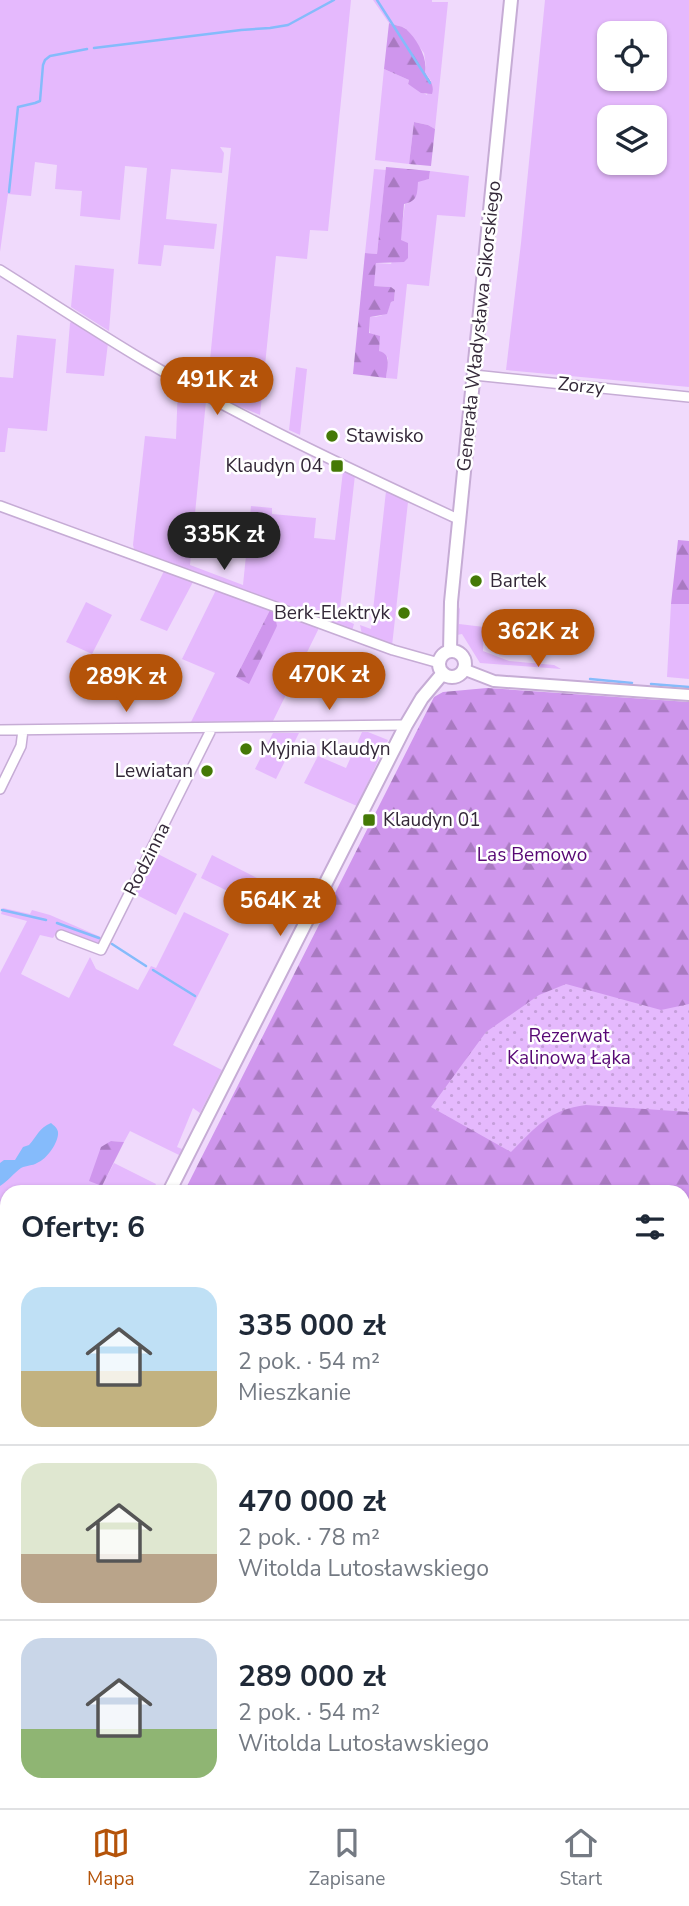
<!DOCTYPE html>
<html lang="pl">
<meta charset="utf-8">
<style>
body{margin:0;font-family:"Nunito Sans",sans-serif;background:#f6f6f7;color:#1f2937;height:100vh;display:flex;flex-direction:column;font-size:26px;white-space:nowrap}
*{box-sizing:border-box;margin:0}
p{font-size:23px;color:#747a83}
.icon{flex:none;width:38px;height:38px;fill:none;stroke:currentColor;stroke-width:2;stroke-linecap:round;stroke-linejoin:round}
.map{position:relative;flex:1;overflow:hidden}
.details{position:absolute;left:0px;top:1185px;width:690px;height:625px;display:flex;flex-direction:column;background:#fff;border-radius:21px 21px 0 0;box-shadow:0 2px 5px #0004}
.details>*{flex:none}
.buttons{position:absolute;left:597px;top:21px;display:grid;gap:14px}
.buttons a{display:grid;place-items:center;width:70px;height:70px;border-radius:14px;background:#fff;box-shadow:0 2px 5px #0004;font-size:35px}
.price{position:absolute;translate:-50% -60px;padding:0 16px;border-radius:24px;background:#b45309;color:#fff;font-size:23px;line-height:46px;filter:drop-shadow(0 2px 4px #0008)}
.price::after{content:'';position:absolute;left:50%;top:42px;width:21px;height:16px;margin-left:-10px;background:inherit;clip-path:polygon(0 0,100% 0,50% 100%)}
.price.active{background:#222;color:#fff}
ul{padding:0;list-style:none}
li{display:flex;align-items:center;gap:21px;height:175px;padding:0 21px}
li+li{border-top:2px solid #e0e1e3}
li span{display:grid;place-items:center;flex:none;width:196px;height:140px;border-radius:21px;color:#555}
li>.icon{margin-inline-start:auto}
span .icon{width:84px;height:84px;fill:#fffc;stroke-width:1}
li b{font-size:30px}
h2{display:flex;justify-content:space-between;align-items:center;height:84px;padding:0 21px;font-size:30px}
.tab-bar{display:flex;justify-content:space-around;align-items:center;height:98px;border-top:2px solid #e0e1e3;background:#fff;font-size:19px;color:#747a83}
.tab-bar a{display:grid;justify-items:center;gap:4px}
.tab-bar .active{color:#b45309}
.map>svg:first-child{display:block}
.green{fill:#e5b9fd;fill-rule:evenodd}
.forest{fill:url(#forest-firs)}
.park{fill:url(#park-dots)}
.water{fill:#85bbfb}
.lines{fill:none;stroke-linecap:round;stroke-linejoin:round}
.stream{stroke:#85bbfb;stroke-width:2.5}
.minor-casing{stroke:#c6acd5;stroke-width:12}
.tertiary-casing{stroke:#c6acd5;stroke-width:14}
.secondary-casing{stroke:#c6acd5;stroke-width:16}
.minor{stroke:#fff;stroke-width:9}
.tertiary{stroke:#fff;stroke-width:10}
.secondary{stroke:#fff;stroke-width:12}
.poi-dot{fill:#447906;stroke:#fff;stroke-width:2.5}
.labels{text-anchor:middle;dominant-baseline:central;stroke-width:5;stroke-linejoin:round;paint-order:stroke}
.street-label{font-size:19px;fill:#332838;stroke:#fff}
.poi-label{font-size:19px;fill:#332838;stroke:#fff;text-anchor:start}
.park-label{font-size:19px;fill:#570774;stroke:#fff}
</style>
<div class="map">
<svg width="689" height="1808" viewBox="0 0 689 1808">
<defs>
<pattern id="forest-firs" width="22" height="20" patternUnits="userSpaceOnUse" patternTransform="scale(1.75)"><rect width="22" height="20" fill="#cf96ed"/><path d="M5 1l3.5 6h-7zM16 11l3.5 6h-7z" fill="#a97ac1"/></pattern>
<pattern id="park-dots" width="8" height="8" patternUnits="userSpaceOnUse" patternTransform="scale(1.75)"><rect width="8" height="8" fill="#e5b9fd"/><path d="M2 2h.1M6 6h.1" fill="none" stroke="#c59fda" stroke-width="1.8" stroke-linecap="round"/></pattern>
</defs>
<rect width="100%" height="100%" fill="#f0dafc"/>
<path class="green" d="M0 0H351L328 231 310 230 307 259 276 256 260 415 233 404 207 390 231 148 220 147 224 153 222 173 171 169 166 219 217 224 214 249 164 245 161 266 138 264 147 168 125 166 120 220 80 216 82 191 55 189 57 165 35 162 31 196 8 194 0 252Z
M373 0H432V2H448L435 129 428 125 414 122 409 164 375 160 384 69 409 80 408 84 427 95 431 81 425 72 426 66 424 53 405 28 389 23Z
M545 0H689V387L506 370 521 243ZM654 33V79H609V33ZM654 117V163H609V117Z
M374 169 386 170 377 254 365 253Z
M430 171 469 176 465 217 437 215 429 286 407 284 397 379 386 378 388 358C371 347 368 336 370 317 383 317 387 314 391 302L394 301 395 290 391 287 373 286 376 263 391 264 400 240 405 204 409 203 418 181 429 179Z
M75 265 114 269 109 331 71 307Z
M73 320 108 343 104 376 66 373 70 323Z
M17 335 56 339 47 431 8 428 5 452H0V377L13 378Z
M296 367 307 369 300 435 289 430Z
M178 384 206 401 190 565 243 585 251 506 272 508V514L316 518 314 538 335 540 343 471 355 475 339 617 354 624 352 631 188 571 134 549 133 545 145 436 176 439Z
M386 491 408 502 392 646 362 635 360 625 371 629Z
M164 571 193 582 167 631 140 620Z
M216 590 270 610 236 677 277 626 275 612 319 628 273 721 191 722 215 673 182 659Z
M86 602 112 615 92 654 66 642Z
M671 604H689V679L667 677Z
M460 607 459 624 484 627 483 651 509 661 554 665 561 669 480 663 462 634 457 635 456 616Z
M362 732H368L388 740 357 806 304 783 318 756 346 768Z
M273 733H299L276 779 255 769Z
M156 853 197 874 176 915 135 894Z
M212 855 257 878 246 900 201 878Z
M3 908 30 914 32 910 50 915 103 938 99 943H96L59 929 53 938 40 935 21 974 69 998 90 957 96 969 138 990 151 966 156 968 184 912 229 934 173 1045 222 1070 200 1113 193 1108 177 1147 182 1149 179 1155 130 1131 124 1142 111 1141 102 1186 114 1163 156 1184 151 1192H7V1376L3 1387 7 1388V1501L0 1516V1282L4 1273 0 1271V973L27 921 1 914Z"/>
<path class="forest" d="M389 23C394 25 402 26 406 29 417 39 428 58 425 72 429 80 435 85 432 94L421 93 408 84 409 80 384 69Z
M414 122 428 125 435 129 431 166 409 164Z
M386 167 430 171 429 179 418 182C417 194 418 201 404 204L401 240 408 243V258L404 262 376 263 374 286 391 287 395 290 394 301 391 302 387 314 370 317 369 333 380 336 379 351C392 354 387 367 386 378L353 374 365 253 377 254Z
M678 540 689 541V604H671Z
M270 610 275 612 277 626 249 684 236 677Z
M487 688 689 702V1808H0V1557L7 1543V1802H682V1192H184L434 697 443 692Z
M111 1141 124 1142 102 1186 89 1181 101 1147Z"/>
<path class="park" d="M566 984 661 1010 689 1004V1112L586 1105C550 1109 536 1127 511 1152L431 1107 486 1032 539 995Z"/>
<path class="water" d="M51 1123C54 1126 57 1127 58 1132 59 1142 47 1159 37 1163 32 1166 27 1165 21 1168 14 1173 8 1181 0 1186V1163L4 1160H15L23 1147 29 1145C37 1136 39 1128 51 1123Z"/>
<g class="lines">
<path class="stream" d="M377 0 430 83
M94 48 241 30 270 28 288 25 334 0
M9 192 18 107 35 103 40 101 43 65 45 60 50 56 87 49
M590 679 632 683
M651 684 689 687
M2 910 46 920
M57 923 99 938
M112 944 146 966
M153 970 195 996
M0 1670 7 1655"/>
<g class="minor-casing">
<path id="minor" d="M0 270C48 300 96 332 145 361 245 420 354 471 460 520
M474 375 689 397
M0 506 393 650 439 663
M0 730 406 725
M0 789 21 746 23 730
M61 935 101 950 210 732V728"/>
</g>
<g class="tertiary-casing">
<path id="tertiary" d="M463 669 494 681 689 695"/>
</g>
<g class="secondary-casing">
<path id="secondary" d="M450 651 451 602 511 0
M439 664a13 13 0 1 1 26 0a13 13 0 1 1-26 0Z
M169 1192 406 725 422 698 443 673
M0 1527 7 1513"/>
</g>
<use href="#minor" class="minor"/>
<use href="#tertiary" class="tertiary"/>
<use href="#secondary" class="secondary"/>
</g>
<g class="poi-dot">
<circle cx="332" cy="436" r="7"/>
<rect x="330" y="459" width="14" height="14" rx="3.5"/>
<circle cx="476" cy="581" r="7"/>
<circle cx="404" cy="613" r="7"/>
<circle cx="246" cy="749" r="7"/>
<circle cx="207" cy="771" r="7"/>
<rect x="362" y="813" width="14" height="14" rx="3.5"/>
</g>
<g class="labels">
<g class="street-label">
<text transform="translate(479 326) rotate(-84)">Generała Władysława Sikorskiego</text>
<text transform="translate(581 386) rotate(6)">Zorzy</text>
<text transform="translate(147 859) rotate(-63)">Rodzinna</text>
</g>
<g class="poi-label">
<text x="346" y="436">Stawisko</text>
<text x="323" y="466" text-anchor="end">Klaudyn 04</text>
<text x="490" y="581">Bartek</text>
<text x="390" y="613" text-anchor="end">Berk-Elektryk</text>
<text x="260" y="749">Myjnia Klaudyn</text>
<text x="193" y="771" text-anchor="end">Lewiatan</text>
<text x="383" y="820">Klaudyn 01</text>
</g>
<g class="park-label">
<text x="532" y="855">Las Bemowo</text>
<text x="569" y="1036">Rezerwat<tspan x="569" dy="22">Kalinowa Łąka</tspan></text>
</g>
</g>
</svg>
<div class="buttons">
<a><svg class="icon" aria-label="locate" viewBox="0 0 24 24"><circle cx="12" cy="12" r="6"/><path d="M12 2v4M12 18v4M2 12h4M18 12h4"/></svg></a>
<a><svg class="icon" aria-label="layers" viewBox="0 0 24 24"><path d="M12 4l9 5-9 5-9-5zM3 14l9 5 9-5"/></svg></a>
</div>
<b class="price" style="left:217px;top:417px">491K zł</b>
<b class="price active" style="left:224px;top:572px">335K zł</b>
<b class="price" style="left:538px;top:669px">362K zł</b>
<b class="price" style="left:329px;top:712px">470K zł</b>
<b class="price" style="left:126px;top:714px">289K zł</b>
<b class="price" style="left:280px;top:938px">564K zł</b>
<section class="details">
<h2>Oferty: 6<svg class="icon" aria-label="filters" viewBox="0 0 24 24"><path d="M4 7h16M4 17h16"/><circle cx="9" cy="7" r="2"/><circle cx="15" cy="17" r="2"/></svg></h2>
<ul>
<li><span style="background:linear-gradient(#bfe0f5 60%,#c2b280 0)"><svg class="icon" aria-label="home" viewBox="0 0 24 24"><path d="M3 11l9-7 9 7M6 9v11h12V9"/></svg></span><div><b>335 000 zł</b><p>2 pok. · 54 m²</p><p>Mieszkanie</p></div></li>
<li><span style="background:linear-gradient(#dfe7d0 65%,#b9a48a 0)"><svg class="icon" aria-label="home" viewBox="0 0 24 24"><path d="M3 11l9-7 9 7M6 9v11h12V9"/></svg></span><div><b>470 000 zł</b><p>2 pok. · 78 m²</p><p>Witolda Lutosławskiego</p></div></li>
<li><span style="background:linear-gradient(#c9d6e8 65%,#8fb573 0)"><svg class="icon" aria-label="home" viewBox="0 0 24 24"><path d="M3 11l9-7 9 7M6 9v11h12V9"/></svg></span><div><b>289 000 zł</b><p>2 pok. · 54 m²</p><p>Witolda Lutosławskiego</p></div></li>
</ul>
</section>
</div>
<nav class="tab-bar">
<a class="active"><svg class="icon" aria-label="map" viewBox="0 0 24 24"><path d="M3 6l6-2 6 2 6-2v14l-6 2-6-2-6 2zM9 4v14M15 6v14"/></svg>Mapa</a>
<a><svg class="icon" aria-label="saved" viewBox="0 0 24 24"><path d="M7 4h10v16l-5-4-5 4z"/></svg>Zapisane</a>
<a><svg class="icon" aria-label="home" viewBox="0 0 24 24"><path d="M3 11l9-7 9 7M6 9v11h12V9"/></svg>Start</a>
</nav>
